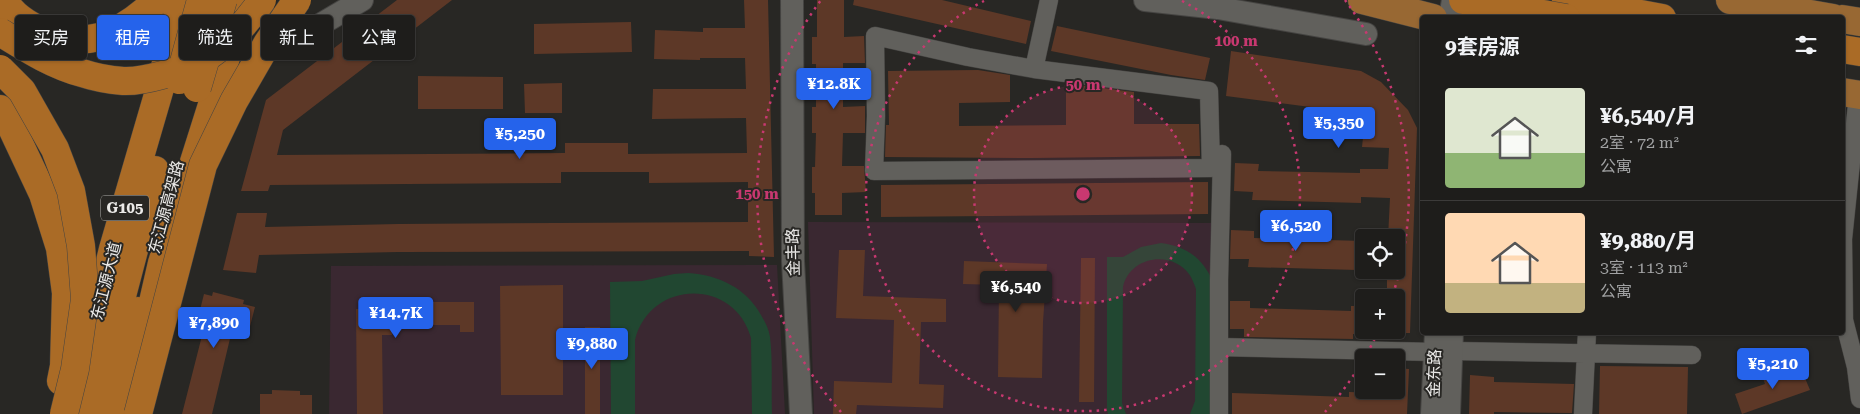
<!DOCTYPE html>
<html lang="zh">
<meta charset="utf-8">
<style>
body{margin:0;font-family:"Roboto Serif","Noto Sans SC",serif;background:#262624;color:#f1f3f6;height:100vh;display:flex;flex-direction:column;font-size:19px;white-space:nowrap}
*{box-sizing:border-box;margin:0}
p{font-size:16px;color:#a1a2a3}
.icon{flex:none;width:28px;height:28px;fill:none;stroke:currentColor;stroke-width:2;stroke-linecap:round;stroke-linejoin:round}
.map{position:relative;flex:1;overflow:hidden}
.side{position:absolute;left:1420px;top:15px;width:425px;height:320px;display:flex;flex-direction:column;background:#1e1d1b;border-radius:5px;box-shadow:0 1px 4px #0004,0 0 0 1px #3c3b3a}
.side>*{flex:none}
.guide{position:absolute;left:15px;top:15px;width:475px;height:45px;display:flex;gap:10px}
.fabs{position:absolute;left:1355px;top:229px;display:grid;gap:10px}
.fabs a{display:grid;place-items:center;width:50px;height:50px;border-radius:5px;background:#1e1d1b;box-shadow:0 1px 4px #0004,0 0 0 1px #3c3b3a;font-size:25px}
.price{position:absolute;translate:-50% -42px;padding:0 11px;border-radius:5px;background:#2563eb;color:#fff;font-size:16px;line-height:32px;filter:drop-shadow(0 1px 2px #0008)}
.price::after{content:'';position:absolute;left:50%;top:30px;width:15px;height:11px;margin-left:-8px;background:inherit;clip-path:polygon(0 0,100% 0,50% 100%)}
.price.selected{background:#222;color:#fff}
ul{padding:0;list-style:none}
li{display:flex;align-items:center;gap:15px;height:125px;padding:0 25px}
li+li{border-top:1px solid #3c3b3a}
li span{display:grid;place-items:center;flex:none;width:140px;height:100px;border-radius:5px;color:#555}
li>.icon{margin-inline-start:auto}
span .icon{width:60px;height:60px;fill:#fffc;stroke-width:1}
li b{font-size:21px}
h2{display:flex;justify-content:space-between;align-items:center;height:60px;padding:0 25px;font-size:21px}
.chip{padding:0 18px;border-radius:5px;background:#1e1d1b;box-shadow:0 1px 4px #0004,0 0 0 1px #3c3b3a;font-size:18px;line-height:45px}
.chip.selected{background:#2563eb;color:#fff}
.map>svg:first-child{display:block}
.education{fill:#3a2831}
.green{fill:#214731}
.building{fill:#5d3827}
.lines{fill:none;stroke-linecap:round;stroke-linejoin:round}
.minor-casing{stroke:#454442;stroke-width:19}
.tertiary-casing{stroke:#454442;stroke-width:24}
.primary-casing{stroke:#454442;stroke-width:29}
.trunk-casing{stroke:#454442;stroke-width:29}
.minor{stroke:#61605c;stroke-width:18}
.tertiary{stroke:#61605c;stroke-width:22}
.primary{stroke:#986833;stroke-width:28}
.trunk{stroke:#aa6b26;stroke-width:28}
.trunk-bridge-casing{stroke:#454442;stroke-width:29;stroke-linecap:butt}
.trunk-bridge{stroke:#aa6b26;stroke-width:28}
.ring{fill:none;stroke:#c83870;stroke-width:2.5;stroke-dasharray:2.5 5}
.labels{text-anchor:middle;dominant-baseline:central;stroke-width:4;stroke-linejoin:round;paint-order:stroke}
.shield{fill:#282724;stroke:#b0b0ad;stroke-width:1}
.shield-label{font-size:15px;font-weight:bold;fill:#ebeae8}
.street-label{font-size:16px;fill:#ebeae8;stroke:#282724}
.centre{fill:#c83870;stroke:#282724;stroke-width:2.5}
.ring-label{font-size:15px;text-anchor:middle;font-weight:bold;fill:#c83870;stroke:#282724;stroke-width:4;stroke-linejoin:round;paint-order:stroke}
</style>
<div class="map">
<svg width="1860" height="414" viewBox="0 0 1860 414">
<rect width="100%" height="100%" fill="#282724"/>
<path class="education" d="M808 222 1214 223 1216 414H814Z
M777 265 785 414H329L331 266Z"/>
<path class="green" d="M1161 243C1186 246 1203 258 1213 282V414H1190L1195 401 1196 289C1194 284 1192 278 1189 274 1171 249 1129 257 1123 287L1122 403 1126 414H1108L1107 410V257H1123L1141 247Z
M688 273C719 275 746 288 761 315 765 322 769 329 770 337 773 362 771 389 772 414H752L751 338C734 277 650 280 635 340V414H611L610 282 642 281 674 274Z"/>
<path class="building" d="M397 0H452L283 130 277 155 565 153V143H628V154L747 153 746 118 652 119 653 89H746L745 58H700V60L654 59 655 30 703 32V28H745L744 0H768L774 257 749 256V251L398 252 259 255 256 273 223 270 237 213H267L265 227 398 224 748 222V182L649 183V172H561V183L270 185 268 191H241L266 100Z
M817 0H844V37L864 36 865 63H843V107L865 106V133H843L842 166H864L866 192 842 193V215H815V193H812V167H815L816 133H812V107H816V64H812V37H817Z
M854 0H942L1031 21 1026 44 853 5Z
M631 22 632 52 534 54V24Z
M1057 26 1210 58 1205 80 1171 75 1051 51Z
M1231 51 1361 71 1381 82 1408 110 1417 128 1410 333H1396V298H1387V270H1396V238H1388L1390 198 1361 197V203L1252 200 1253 192 1234 191 1235 163 1259 164 1258 171 1360 173V169H1388L1389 148 1362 147 1364 128 1318 108 1226 96Z
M978 70 1010 75V102L959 103V126L1066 125V86H1086L1134 92V124H1199L1200 156 1033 158 885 157 886 125H889L888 71Z
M418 76 503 77V109H418Z
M562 83V113H525L524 84Z
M1208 182V214L881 217V185Z
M1231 230 1254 231V238L1364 241V265L1357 264V270L1248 267 1249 259H1230Z
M839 250H865L863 296 946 299V322H921L919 384 944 385 943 408 857 405 856 414H833L834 381 892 383 894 320 836 318Z
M1081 258H1095L1094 402H1079Z
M964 261 1047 264 1043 322 1042 378 998 377 999 285 963 284Z
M563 285V395H501L500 286Z
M213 292 244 300 243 304 255 307 249 330 233 326 212 414H182L206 320 198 318 204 294 212 296Z
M1230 301H1250V308L1351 311V306H1364V335L1353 334V339L1244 337V329H1230Z
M364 302H474V332H460V325H392V335H382L383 414H357L356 309H364Z
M585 327H600V414H585Z
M1600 366 1688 367 1687 414H1599Z
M1786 367 1789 376 1802 371 1810 390 1742 414 1735 394 1765 384 1762 375Z
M1396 368 1409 369 1407 414H1232V393L1349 397V392L1378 393V390H1396Z
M1470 375 1494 377V382L1574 384 1572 413 1494 412V414H1469Z
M272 390 300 391V395H312V414H260V394H272Z"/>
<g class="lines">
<g class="minor-casing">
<path id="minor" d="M875 36 968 57 1034 69 1209 91 1211 168 874 171 876 116Z
M1034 69 1049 0
M1858 95 1843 239 1844 320 1856 367 1860 399
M1219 347 1435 352
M1452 351 1692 355
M1219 414V280L1222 154
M1583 414 1587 332"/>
</g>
<g class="tertiary-casing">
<path id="tertiary" d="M792 0 793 261 801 414
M1145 0 1218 8 1366 34
M1450 18 1453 0
M262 53 273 44 318 26 362 0
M1432 414 1436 332
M1449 414 1452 332"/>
</g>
<g class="primary-casing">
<path id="primary" d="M1362 0 1433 18
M1730 0 1833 18
M1842 19 1860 22
M1842 92 1860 95"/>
</g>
<g class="trunk-casing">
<path id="trunk" d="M4 0C10 11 21 20 32 26 81 54 120 36 157 0
M1566 0 1662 18
M1842 49 1860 52
M0 109 10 124 43 194 60 248 66 293 64 366 61 381
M145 337 162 263 218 86 242 0
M85 358 89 348 113 249 160 88 181 0
M91 414 155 170
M112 414 138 311"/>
</g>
<use href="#minor" class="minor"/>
<use href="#tertiary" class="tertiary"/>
<use href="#primary" class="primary"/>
<use href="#trunk" class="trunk"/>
<g class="trunk-bridge-casing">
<path id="trunk-bridge" d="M1463 0 1566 18
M0 32C26 48 52 65 82 73 94 77 110 80 123 81 143 82 186 70 203 59 224 48 249 20 262 0
M0 69 22 91 55 149 71 191 81 246 85 299 75 369 64 414
M179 80 201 0
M197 88 223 0
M138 414 203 165 234 101 267 44 297 0"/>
</g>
<use href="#trunk-bridge" class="trunk-bridge"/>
</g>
<circle cx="1083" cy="194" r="109" fill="#c83870" fill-opacity=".12"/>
<g class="ring">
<circle cx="1083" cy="194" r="109"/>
<path d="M1182 1A217 217 0 1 1 984 1"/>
<path d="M1378 332A326 326 0 0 1 1365 357M1362 362A326 326 0 0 1 1325 412M841 412A326 326 0 0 1 821 0M1345 0A326 326 0 0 1 1392 297"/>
</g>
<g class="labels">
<rect class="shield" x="101" y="195.5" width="48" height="25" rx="4"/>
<g class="shield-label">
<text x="125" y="208">G105</text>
</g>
<g class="street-label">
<text transform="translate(166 207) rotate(-75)">东江源高架路</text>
<text transform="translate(793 252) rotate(-91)">金丰路</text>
<text transform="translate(106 281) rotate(-76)">东江源大道</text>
<text transform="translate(1434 373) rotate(-88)">金东路</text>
</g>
</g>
<circle cx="1083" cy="194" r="8" class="centre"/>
<g class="ring-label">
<text x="1236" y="46">100 m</text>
<text x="1083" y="90">50 m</text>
<text x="757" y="199">150 m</text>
</g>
</svg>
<div class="fabs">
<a><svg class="icon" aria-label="locate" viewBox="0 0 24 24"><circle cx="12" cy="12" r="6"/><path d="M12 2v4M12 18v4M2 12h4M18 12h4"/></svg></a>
<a>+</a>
<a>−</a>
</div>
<b class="price" style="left:834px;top:110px">¥12.8K</b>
<b class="price" style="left:1339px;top:149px">¥5,350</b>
<b class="price" style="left:520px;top:160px">¥5,250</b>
<b class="price" style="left:1296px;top:252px">¥6,520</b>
<b class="price selected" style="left:1016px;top:313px">¥6,540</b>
<b class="price" style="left:396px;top:339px">¥14.7K</b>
<b class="price" style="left:214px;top:349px">¥7,890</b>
<b class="price" style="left:592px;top:370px">¥9,880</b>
<b class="price" style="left:1773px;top:390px">¥5,210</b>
<div class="guide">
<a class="chip">买房</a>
<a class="chip selected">租房</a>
<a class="chip">筛选</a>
<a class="chip">新上</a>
<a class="chip">公寓</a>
</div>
<section class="side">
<h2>9套房源<svg class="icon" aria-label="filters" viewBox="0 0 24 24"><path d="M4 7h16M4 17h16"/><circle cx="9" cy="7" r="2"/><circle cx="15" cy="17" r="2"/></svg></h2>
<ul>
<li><span style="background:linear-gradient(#dfe7d0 65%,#8fb573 0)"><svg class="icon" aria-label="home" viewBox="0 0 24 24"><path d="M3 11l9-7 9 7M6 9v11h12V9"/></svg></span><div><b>¥6,540/月</b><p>2室 · 72 m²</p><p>公寓</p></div></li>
<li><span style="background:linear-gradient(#ffd9b3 70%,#c2b280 0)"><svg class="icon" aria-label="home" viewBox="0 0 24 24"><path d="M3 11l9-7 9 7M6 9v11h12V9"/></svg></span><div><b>¥9,880/月</b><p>3室 · 113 m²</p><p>公寓</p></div></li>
</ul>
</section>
</div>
